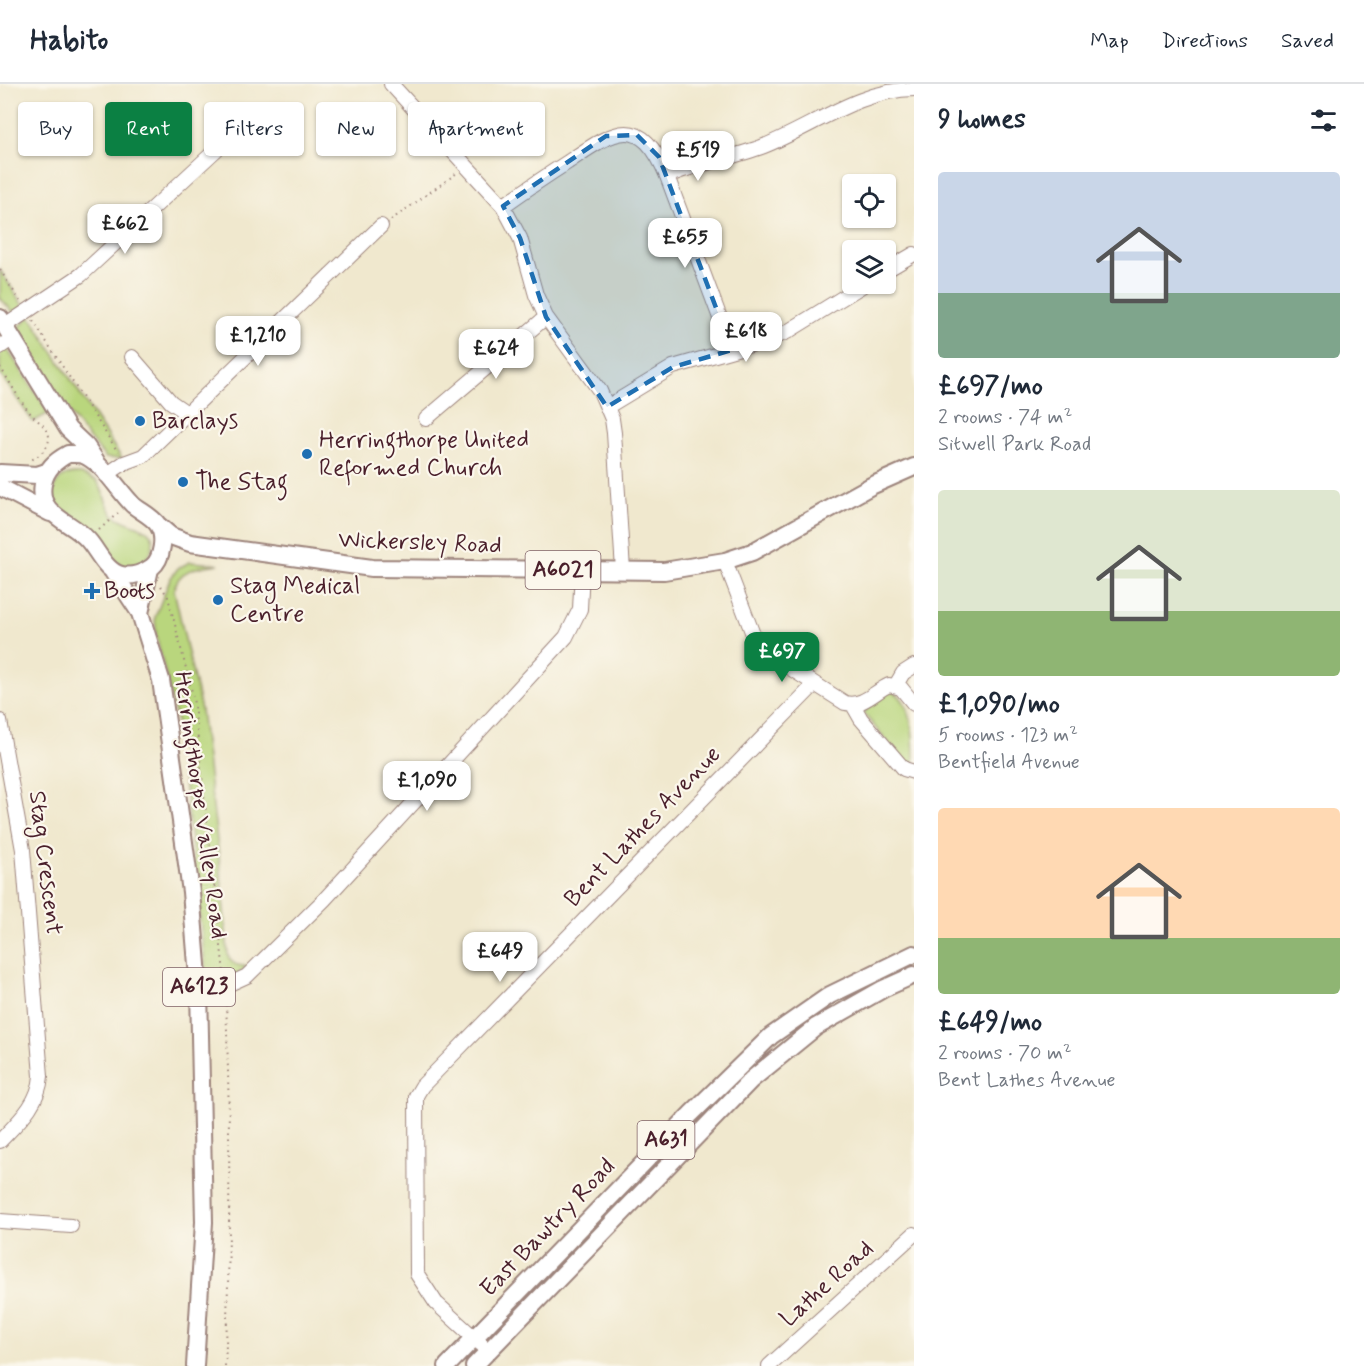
<!DOCTYPE html>
<meta charset="utf-8">
<style>
body{margin:0;font-family:Mynerve,sans-serif;background:#f2f2f3;color:#1f2937;height:100vh;display:flex;flex-direction:column;font-size:22px;white-space:nowrap}
*{box-sizing:border-box;margin:0}
p{font-size:20px;color:#747a83}
.icon{flex:none;width:33px;height:33px;fill:none;stroke:currentColor;stroke-width:2;stroke-linecap:round;stroke-linejoin:round}
.map{position:relative;flex:1;overflow:hidden}
.panel{display:flex;flex-direction:column;background:#fff;width:450px}
.panel>*{flex:none}
.hud{position:absolute;left:18px;top:18px;width:570px;height:54px;display:flex;gap:12px}
.controls{position:absolute;left:842px;top:90px;display:grid;gap:12px}
.controls a{display:grid;place-items:center;width:54px;height:54px;border-radius:6px;background:#fff;box-shadow:0 2px 4px #0004;font-size:30px}
.price{position:absolute;translate:-50% -51px;padding:0 14px;border-radius:12px;background:#fff;color:#222;font-size:20px;line-height:39px;filter:drop-shadow(0 2px 3px #0008)}
.price::after{content:'';position:absolute;left:50%;top:36px;width:18px;height:14px;margin-left:-9px;background:inherit;clip-path:polygon(0 0,100% 0,50% 100%)}
.price.on{background:#0b8043;color:#fff}
ul{padding:0;list-style:none}
li{display:grid;align-content:center;gap:12px;height:318px;padding:0 24px}
li span{display:grid;place-items:center;height:186px;border-radius:6px;color:#555}
li>.icon{margin-inline-start:auto}
span .icon{width:108px;height:108px;fill:#fffc;stroke-width:1}
li b{font-size:26px}
h2{display:flex;justify-content:space-between;align-items:center;height:72px;padding:0 24px;font-size:26px}
.chip{padding:0 21px;border-radius:6px;background:#fff;box-shadow:0 2px 4px #0004;font-size:21px;line-height:54px}
.chip.on{background:#0b8043;color:#fff}
header{display:flex;align-items:center;gap:36px;box-sizing:border-box;height:84px;padding:0 30px;background:#fff;border-bottom:2px solid #e0e1e3}
header strong{font-size:28px}
nav{display:flex;gap:33px;margin-inline-start:auto;font-size:21px}
main{display:flex;flex:1;min-height:0}
.map>svg:first-child{display:block}
.green{fill:#b9d67d;stroke:#827a54;stroke-width:1.5}
.lines{fill:none;stroke-linecap:round;stroke-linejoin:round}
.minor-casing{stroke:#9d847c;stroke-width:16}
.major-casing{stroke:#9d847c;stroke-width:20}
.path{stroke:#9d847c;stroke-width:2;stroke-dasharray:1.5 4.5;stroke-linecap:butt}
.minor{stroke:#fff;stroke-width:14}
.major{stroke:#fff;stroke-width:16}
.marked{fill:#1f6fb2;fill-opacity:0.2;stroke:#1f6fb2;stroke-width:4.5;stroke-dasharray:12 8;stroke-linejoin:round}
.poi-dot{fill:#1f6fb2;stroke:#fbf7ec;stroke-width:2}
.labels{text-anchor:middle;dominant-baseline:central;stroke-width:4.5;stroke-linejoin:round;paint-order:stroke}
.shield{fill:#fbf7ec;stroke:#7f6065;stroke-width:1.5}
.shield-label{font-size:22px;font-weight:bold;fill:#4a1f2b}
.poi-label{font-size:24px;fill:#4a1f2b;stroke:#fbf7ec;text-anchor:start}
.street-label{font-size:24px;fill:#4a1f2b;stroke:#fbf7ec}
</style>
<header>
<strong>Habito</strong>
<nav><a>Map</a><a>Directions</a><a>Saved</a></nav>
</header>
<main>
<div class="map">
<svg width="914" height="1282" viewBox="0 0 914 1282">
<rect width="100%" height="100%" fill="#fbf7ec"/>
<filter id="ink" filterUnits="userSpaceOnUse"><feTurbulence type="fractalNoise" baseFrequency=".0167" numOctaves="2"/><feDisplacementMap in="SourceGraphic" scale="12" xChannelSelector="R" yChannelSelector="G"/><feConvolveMatrix kernelMatrix="1 2 1 2 8 2 1 2 1" color-interpolation-filters="sRGB"/></filter>
<filter id="wash" filterUnits="userSpaceOnUse"><feTurbulence type="fractalNoise" baseFrequency=".008" numOctaves="4" result="noise"/><feDisplacementMap in="SourceGraphic" scale="24" xChannelSelector="R" yChannelSelector="G"/><feGaussianBlur stdDeviation="1.35" result="paint"/><feColorMatrix in="noise" values="0 0 0 0 0 0 0 0 0 0 0 0 0 0 0 0 0 1.4 0 .05"/><feComposite in="paint" operator="in"/></filter>
<g filter="url(#wash)">
<rect width="100%" height="100%" fill="#f0e8ce"/>
<path class="green" d="M0 186 24 223 14 229 0 214Z
M30 232 122 375 106 374C88 354 17 266 19 243Z
M0 254 49 329 33 338 0 290Z
M81 390 97 397C104 407 105 420 113 430 126 444 162 440 151 467 148 476 139 482 130 485L117 479 96 449 56 421 53 406C58 393 66 389 81 390Z
M190 478 219 480C200 483 178 484 174 506L201 626 220 780 228 871C231 880 237 882 247 882 234 895 222 904 206 889L178 642 156 551 155 533 170 495 178 484Z
M890 606C914 615 914 657 914 683L908 682 864 630 869 620Z"/>
</g>
<g filter="url(#ink)">
<g class="lines">
<g class="minor-casing">
<path id="minor" d="M391 0 503 122 520 154 536 211 546 233 600 307 612 335 614 349 623 486
M667 92 732 266
M503 122C524 107 546 92 568 78 614 47 640 27 667 92 699 79 733 74 764 62 814 42 859 6 914 5
M885 187 914 170
M5 242 81 191 217 65
M0 263 13 254
M132 273 171 318 187 329
M607 323 673 283 768 256 787 248 865 200
M426 335 546 233
M106 391 124 379 143 372 381 142
M725 477 754 553 760 564 771 572 845 619C863 623 874 608 889 601L901 604 914 620
M896 601 903 589 914 582
M853 621 861 635 904 685 914 688
M0 637 23 766 41 992C39 1020 18 1038 0 1057
M199 905 225 902 247 892 324 816 566 553 580 525 582 486
M0 1137 71 1142
M481 1260 436 1219 417 1190 416 1012 422 1002 814 601
M769 1282 914 1150"/>
</g>
<g class="major-casing">
<path id="major" d="M0 234 68 345 86 362 96 377
M68 370C74 370 80 369 86 372 105 382 118 406 133 421 140 427 153 433 158 441 166 452 162 475 152 483 144 489 132 493 122 491 106 488 98 467 88 456 72 437 37 432 43 400 46 385 55 377 68 370Z
M0 389 37 391 46 388
M0 403 50 429
M158 441 171 452 190 459 372 484 664 487 725 477 752 468 871 402 914 383
M113 488 140 529 161 596 191 808 199 905 204 1138 195 1282
M140 529 150 485
M447 1282 691 1030 771 952 830 911 914 870
M474 1282 751 996 816 943 883 905 914 891"/>
</g>
<path class="path" d="M391 136 457 89
M0 186 20 217
M33 237 118 368
M0 283C10 298 19 316 31 330 37 337 50 344 49 355 48 365 39 372 31 376
M99 446 119 428
M161 502 168 513 193 612 224 889
M225 1282C231 1159 230 1038 226 915"/>
<use href="#minor" class="minor"/>
<use href="#major" class="major"/>
</g>
</g>
<path class="marked" d="M637 51 659 73 732 266 673 283 607 323 546 233 520 154 503 122 606 52Z"/>
<g class="poi-dot">
<circle cx="140" cy="337" r="6"/>
<circle cx="307" cy="370" r="6"/>
<circle cx="183" cy="398" r="6"/>
<path d="M89 498h6v6h6v6h-6v6h-6v-6h-6v-6h6z"/>
<circle cx="218" cy="516" r="6"/>
</g>
<g class="labels">
<g class="shield">
<rect x="525.5" y="467" width="75" height="38" rx="4.5"/>
<rect x="163" y="884" width="72" height="38" rx="4.5"/>
<rect x="637.5" y="1037" width="57" height="38" rx="4.5"/>
</g>
<g class="shield-label">
<text x="563" y="486">A6021</text>
<text x="199" y="903">A6123</text>
<text x="666" y="1056">A631</text>
</g>
<g class="poi-label">
<text x="152" y="337">Barclays</text>
<text x="319" y="356">Herringthorpe United<tspan x="319" dy="28">Reformed Church</tspan></text>
<text x="195" y="398">The Stag</text>
<text x="230" y="502">Stag Medical<tspan x="230" dy="28">Centre</tspan></text>
<text x="104" y="507">Boots</text>
</g>
<g class="street-label">
<text transform="translate(420 459) rotate(2)">Wickersley Road</text>
<text transform="translate(200 721) rotate(82)">Herringthorpe Valley Road</text>
<text transform="translate(643 743) rotate(-46)">Bent Lathes Avenue</text>
<text transform="translate(45 779) rotate(83)">Stag Crescent</text>
<text transform="translate(548 1144) rotate(-46)">East Bawtry Road</text>
<text transform="translate(827 1200) rotate(-42)">Lathe Road</text>
</g>
</g>
</svg>
<div class="controls">
<a><svg class="icon" aria-label="locate" viewBox="0 0 24 24"><circle cx="12" cy="12" r="6"/><path d="M12 2v4M12 18v4M2 12h4M18 12h4"/></svg></a>
<a><svg class="icon" aria-label="layers" viewBox="0 0 24 24"><path d="M12 4l9 5-9 5-9-5zM3 14l9 5 9-5"/></svg></a>
</div>
<b class="price" style="left:698px;top:98px">£519</b>
<b class="price" style="left:125px;top:171px">£662</b>
<b class="price" style="left:685px;top:185px">£655</b>
<b class="price" style="left:746px;top:279px">£618</b>
<b class="price" style="left:258px;top:283px">£1,210</b>
<b class="price" style="left:496px;top:296px">£624</b>
<b class="price on" style="left:782px;top:599px">£697</b>
<b class="price" style="left:427px;top:728px">£1,090</b>
<b class="price" style="left:500px;top:899px">£649</b>
<div class="hud">
<a class="chip">Buy</a>
<a class="chip on">Rent</a>
<a class="chip">Filters</a>
<a class="chip">New</a>
<a class="chip">Apartment</a>
</div>
</div>
<section class="panel">
<h2>9 homes<svg class="icon" aria-label="filters" viewBox="0 0 24 24"><path d="M4 7h16M4 17h16"/><circle cx="9" cy="7" r="2"/><circle cx="15" cy="17" r="2"/></svg></h2>
<ul>
<li><span style="background:linear-gradient(#c9d6e8 65%,#7fa58c 0)"><svg class="icon" aria-label="home" viewBox="0 0 24 24"><path d="M3 11l9-7 9 7M6 9v11h12V9"/></svg></span><div><b>£697/mo</b><p>2 rooms · 74 m²</p><p>Sitwell Park Road</p></div></li>
<li><span style="background:linear-gradient(#dfe7d0 65%,#8fb573 0)"><svg class="icon" aria-label="home" viewBox="0 0 24 24"><path d="M3 11l9-7 9 7M6 9v11h12V9"/></svg></span><div><b>£1,090/mo</b><p>5 rooms · 123 m²</p><p>Bentfield Avenue</p></div></li>
<li><span style="background:linear-gradient(#ffd9b3 70%,#8fb573 0)"><svg class="icon" aria-label="home" viewBox="0 0 24 24"><path d="M3 11l9-7 9 7M6 9v11h12V9"/></svg></span><div><b>£649/mo</b><p>2 rooms · 70 m²</p><p>Bent Lathes Avenue</p></div></li>
</ul>
</section>
</main>
